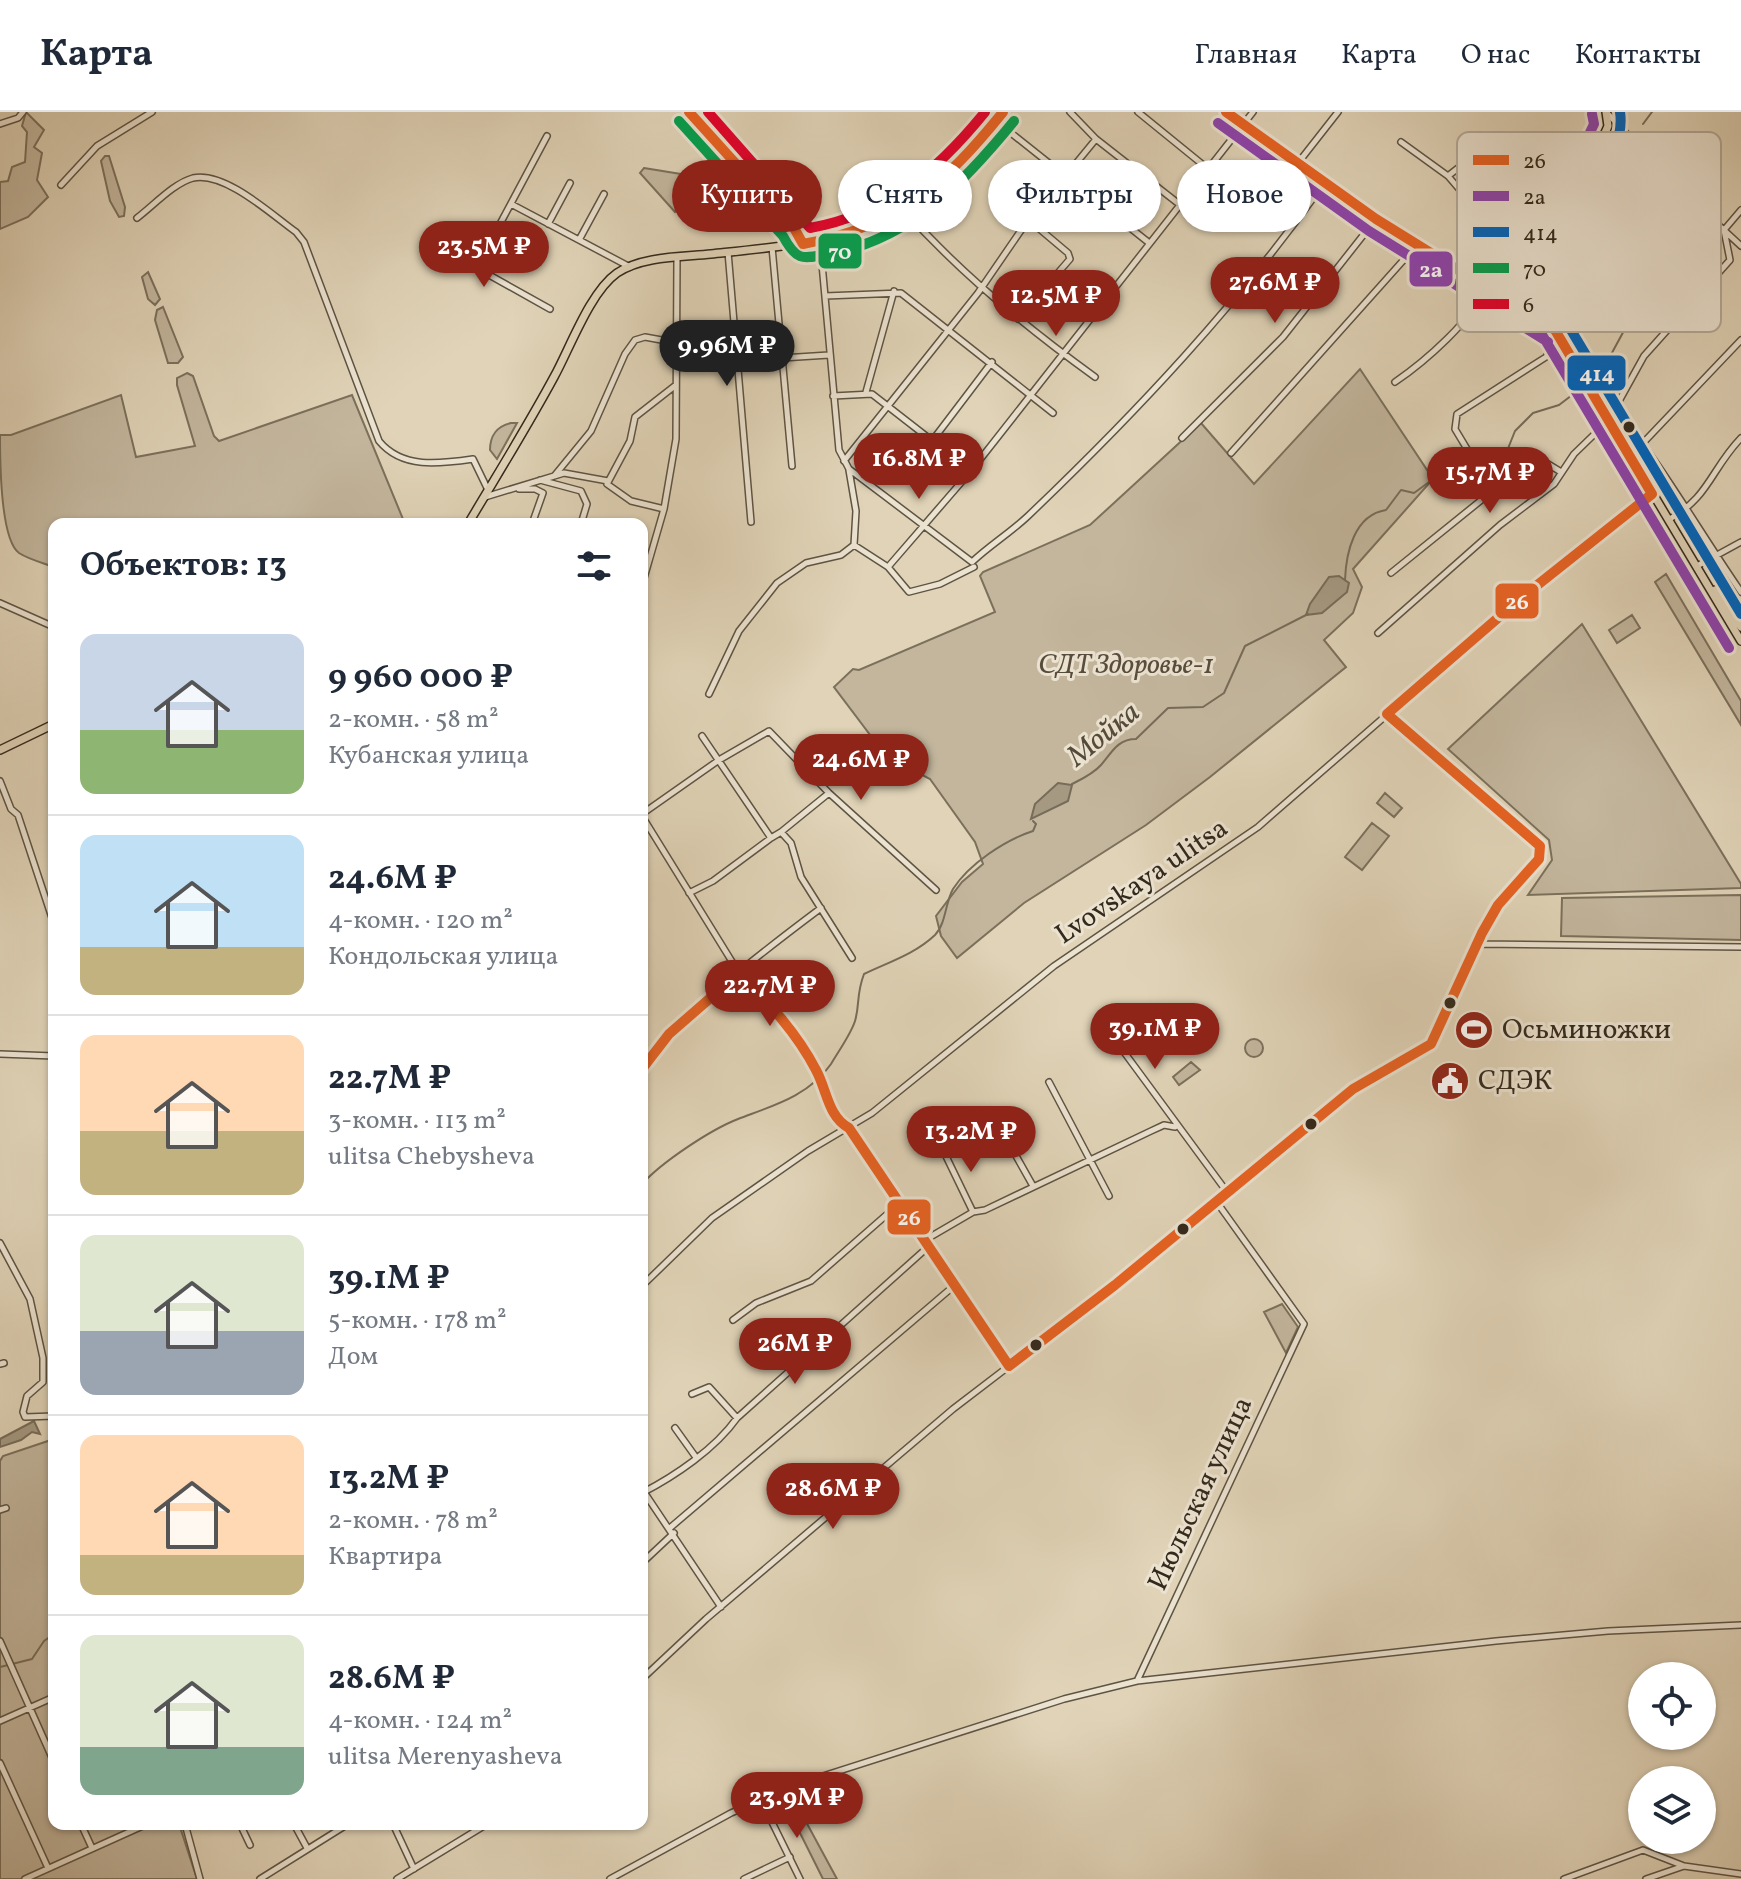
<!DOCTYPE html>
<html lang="ru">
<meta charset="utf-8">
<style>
body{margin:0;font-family:Vollkorn,serif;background:#f6f6f7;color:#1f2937;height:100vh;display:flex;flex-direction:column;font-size:30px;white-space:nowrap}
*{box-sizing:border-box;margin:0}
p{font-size:26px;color:#747a83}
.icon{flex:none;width:44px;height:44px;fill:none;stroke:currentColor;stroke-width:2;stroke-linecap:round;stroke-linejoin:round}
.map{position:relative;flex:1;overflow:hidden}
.details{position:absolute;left:48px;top:406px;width:600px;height:1312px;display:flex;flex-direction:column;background:#fff;border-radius:16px;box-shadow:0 2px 6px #0004}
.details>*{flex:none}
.banner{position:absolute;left:672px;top:48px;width:760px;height:72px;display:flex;gap:16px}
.fabs{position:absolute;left:1628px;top:1550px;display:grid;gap:16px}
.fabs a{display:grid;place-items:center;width:88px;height:88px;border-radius:50%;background:#fff;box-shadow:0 2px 6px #0004;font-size:40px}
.price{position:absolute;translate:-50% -68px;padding:0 18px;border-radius:28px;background:#8f2418;color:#fff;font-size:26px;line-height:52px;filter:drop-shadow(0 2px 4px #0008)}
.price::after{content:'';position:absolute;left:50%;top:48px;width:24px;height:18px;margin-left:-12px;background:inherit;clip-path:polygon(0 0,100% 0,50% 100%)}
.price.on{background:#222;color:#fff}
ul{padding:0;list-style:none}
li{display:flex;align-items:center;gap:24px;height:200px;padding:0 32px}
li+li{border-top:2px solid #e0e1e3}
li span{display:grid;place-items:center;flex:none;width:224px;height:160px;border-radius:16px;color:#555}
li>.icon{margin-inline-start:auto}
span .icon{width:96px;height:96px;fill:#fffc;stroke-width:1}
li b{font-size:34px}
h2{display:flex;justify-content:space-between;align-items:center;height:96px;padding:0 32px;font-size:34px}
.tag{padding:0 28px;border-radius:36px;background:#fff;box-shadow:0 2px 6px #0004;font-size:28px;line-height:72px}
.tag.on{background:#8f2418;color:#fff}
header{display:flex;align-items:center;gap:48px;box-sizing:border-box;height:112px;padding:0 40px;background:#fff;border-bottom:2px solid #e0e1e3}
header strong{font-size:38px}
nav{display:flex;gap:44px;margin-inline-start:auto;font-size:28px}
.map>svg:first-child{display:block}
.green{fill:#c3b69d;stroke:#7b705c;stroke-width:2}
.water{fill:#a59982;stroke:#776c59;stroke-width:2}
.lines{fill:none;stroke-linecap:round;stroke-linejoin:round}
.stream{stroke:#776c59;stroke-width:2}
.minor-casing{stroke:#5e5443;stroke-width:8}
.major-casing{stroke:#33291c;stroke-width:10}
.minor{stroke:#ebe2d0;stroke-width:5}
.major{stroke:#e0d3b7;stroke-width:7}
.bus-1-casing{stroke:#ebe2d0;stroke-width:16}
.bus-2-casing{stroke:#ebe2d0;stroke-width:16}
.bus-3-casing{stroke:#ebe2d0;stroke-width:16}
.bus-4-casing{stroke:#ebe2d0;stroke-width:16}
.bus-5-casing{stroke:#ebe2d0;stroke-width:16}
.bus-1{stroke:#e86222;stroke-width:10}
.bus-2{stroke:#8e44ad;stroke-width:10}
.bus-3{stroke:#0065bd;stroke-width:10}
.bus-4{stroke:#03a04e;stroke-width:10}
.bus-5{stroke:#e4002b;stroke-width:10}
.bus-dot{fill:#33291c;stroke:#ebe2d0;stroke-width:3}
.labels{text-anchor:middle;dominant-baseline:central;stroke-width:6;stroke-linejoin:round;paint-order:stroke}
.park-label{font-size:28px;font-style:italic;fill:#574c3c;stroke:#ebe2d0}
.street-label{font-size:28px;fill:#33291c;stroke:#ebe2d0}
.poi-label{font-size:28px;fill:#33291c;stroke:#ebe2d0;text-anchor:start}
.water-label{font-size:30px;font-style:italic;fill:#554b3b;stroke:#ebe2d0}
.key{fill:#ebe2d0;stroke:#b4aa9a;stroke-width:2}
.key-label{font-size:22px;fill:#33291c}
.line-badge{stroke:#ebe2d0;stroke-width:3}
.badge-label{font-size:22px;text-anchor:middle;font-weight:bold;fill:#fff}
</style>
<header>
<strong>Карта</strong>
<nav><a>Главная</a><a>Карта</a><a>О нас</a><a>Контакты</a></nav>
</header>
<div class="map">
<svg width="1741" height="1767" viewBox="0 0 1741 1767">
<rect width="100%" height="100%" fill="#e0d3b7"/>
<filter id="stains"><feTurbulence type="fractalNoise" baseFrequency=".0025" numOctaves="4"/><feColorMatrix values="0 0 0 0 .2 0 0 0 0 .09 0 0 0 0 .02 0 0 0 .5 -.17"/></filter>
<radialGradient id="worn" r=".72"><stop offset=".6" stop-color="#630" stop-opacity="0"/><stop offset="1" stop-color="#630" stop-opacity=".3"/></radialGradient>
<path class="green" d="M26 0 44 18 34 35 42 41 37 68 48 85 28 105 0 117V70L8 69 12 55 25 50 27 20 22 14Z
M105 44H109L125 95 124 104 119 105 110 89 101 49Z
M644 56 693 64 703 75 675 100 640 61Z
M148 160 160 187 155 193 148 187 142 165Z
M163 195 183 245 178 251H168L155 208 157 198Z
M1360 257 1433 367 1353 457 1362 475 1353 501 1324 528 1346 555 1210 665 1146 713 1024 791 957 846 941 824 936 804 962 770 983 752 975 730 930 667 886 644 834 575 853 557 859 558 995 500 980 464 983 460 1090 413 1201 311 1254 372Z
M187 261 193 264 214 324 219 329 352 283 405 412H54V455C43 451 28 447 19 441 0 427 0 346 0 323H11L121 283 136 345 195 334 177 273V266Z
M511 311H517L497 347 490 338C490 324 497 314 511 311Z
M1666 462 1741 589V613L1655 470Z
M1632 503 1640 516 1617 531 1609 518Z
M1582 512 1741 772V776L1528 783 1552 748 1549 728 1448 637Z
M1385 681 1402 696 1394 705 1377 691Z
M1372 711 1389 724 1362 758 1345 745Z
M1741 783V828L1561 824 1562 786Z
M1245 936a9 9 0 1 1 18 0a9 9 0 1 1-18 0Z
M1191 950 1200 958 1179 973 1173 965Z
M1282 1192 1298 1215 1286 1241 1264 1200Z
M54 1327V1712H179L197 1767H0V1349L3 1344Z
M798 1695 837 1767H823L793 1707Z"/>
<path class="water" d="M1339 464 1349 471 1347 480 1322 501 1306 503 1310 492 1329 465Z
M1058 671 1072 673 1068 689 1031 707 1035 692Z
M34 1309 40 1322 32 1320 21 1328 0 1335V1327Z"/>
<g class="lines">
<path class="stream" d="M1643 12 1652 0
M1345 468C1346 441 1354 403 1386 398L1401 378 1414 381 1436 365 1501 354 1515 319 1533 301 1559 293 1601 261 1665 143 1644 111 1641 93 1629 83 1622 53 1631 40
M1072 672C1082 667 1093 662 1101 653 1111 642 1117 627 1136 627L1168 596 1203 595 1224 581 1245 534 1308 502
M642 1072C662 1050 710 1018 738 1007 772 994 809 984 831 952 838 940 851 922 855 909 860 892 856 883 864 862 889 850 915 842 935 823 946 812 945 791 953 777 969 752 1005 728 1033 719L1036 712 1033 709
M0 1555 32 1547 44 1529 54 1522"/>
<g class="minor-casing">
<path id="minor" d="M1070 0 1096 27 1179 92
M1138 0 1250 91
M1608 2 1674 72 1741 134
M996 9 1148 130
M0 12 18 6 23 0
M1401 30 1448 64 1483 105
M1298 51 1338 0
M1448 64 1462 53 1478 56 1530 101H1535L1539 93 1558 119
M61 73 97 34 152 0
M1194 73 1205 82 1217 100 1223 96 1235 106
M511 92 630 155
M905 99C961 162 1027 216 1095 265
M1032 105 1096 27
M137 106C153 94 174 71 193 66 225 59 272 103 296 120L304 130 379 329C402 357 439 352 473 347L488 378
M548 112 570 71
M579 128 604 82
M820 130 839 338 849 357 972 450C990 433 1010 421 1028 404 1137 300 1237 193 1325 70
M432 131 550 197
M772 135 792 354
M728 140 751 410
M477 155 547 24
M825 184 901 181 1053 301
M1018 207 1070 147 1068 141 1036 114
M782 246 829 243
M1395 270C1423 251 1476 206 1485 174
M866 280 894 179
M833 284 872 282 971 359
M1616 297C1662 354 1699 419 1741 480
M1182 326 1283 225 1376 107
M1628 340 1643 331 1741 228
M1231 341 1417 133
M1470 342 1455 317 1457 302 1546 245 1558 226
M844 349 978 181 1024 114
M913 354 992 250
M555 363 591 319 625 242 635 228 645 225 678 231
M540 368 581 379 587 392 581 412
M519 377H535L543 381 532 412
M485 385 564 361 608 369
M664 397 631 389 607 372 630 329 635 305 676 273
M1668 408C1709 386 1711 357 1741 326
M854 433 888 455 909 480 940 472 974 455
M1697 454 1741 430
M888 455 971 359 1253 0
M1391 461 1500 373 1521 344H1535L1561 360
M642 473 664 397 676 327 677 146
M0 491 54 515
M1378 521 1500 413 1554 372 1574 342 1608 309 1644 244 1730 148 1724 118 1741 98
M709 582 739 519 777 471 806 451 841 443 854 433 856 399 849 358
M702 624 771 726 781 720 791 731 801 765 852 846
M0 669 11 697 18 703 54 812
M642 702 719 648 769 619 829 681 936 778
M642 704 739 861 805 937 822 969 836 1007 849 1016 1009 1254
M781 720 829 681
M689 781 713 769 771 726
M1477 832 1741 835
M1110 921 1227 1080
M0 942 54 944
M642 957C692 893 757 844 821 796
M1049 970 1109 1084
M1002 1019 1033 1074
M943 1038 973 1100
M925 1128 973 1100 985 1098 1151 1019 1164 1013 1175 1015
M0 1131 30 1187 43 1246V1270L27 1284 23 1300 25 1305 54 1304
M642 1174 712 1106 808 1039 872 1001 1054 854 1258 715 1521 486 1652 382
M733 1208 756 1191 811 1169 900 1091
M0 1252 4 1251
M692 1282 709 1275 737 1306
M675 1316 695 1344
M642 1367 644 1380 721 1495
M642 1381C675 1364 715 1337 737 1306L928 1135
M0 1398 6 1396
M671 1415 955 1173
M642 1451 674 1421
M0 1529 54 1650
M642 1567 706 1507 953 1297 1115 1173 1353 977 1383 957 1431 932 1482 821 1498 793 1539 747 1540 734 1387 602
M1137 1569 1304 1212 1216 1089
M0 1609 54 1585
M0 1651 48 1756
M768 1702 800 1767
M81 1712 92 1736
M185 1712 200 1767
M240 1712 250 1733
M294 1712 307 1736
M393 1712 414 1757
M25 1767 147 1712
M260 1767 348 1712
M397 1767 487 1712
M610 1767 731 1701 795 1673 1064 1587 1137 1569 1496 1529 1608 1519 1741 1513
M744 1767 790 1745
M1564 1767 1643 1738 1684 1754
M1646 1767 1684 1754 1741 1762"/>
</g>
<g class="major-casing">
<path id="major" d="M689 0 794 116 803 132
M1226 0 1376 107 1555 218
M1606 0 1608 14C1576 88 1537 132 1555 218L1741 529
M468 412C497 363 527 315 554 265 570 236 590 180 617 161 642 144 682 145 711 142 861 126 906 125 1003 0
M1715 478 1741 515
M0 638 54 612"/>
</g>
<use href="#minor" class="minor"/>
<use href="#major" class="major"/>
<g class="bus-1-casing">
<path id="bus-1" d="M689 0 794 116 803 132C897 115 944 73 1003 0
M1226 0 1376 107 1555 218
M1555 218 1652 382
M1387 602 1521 486 1652 382
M739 861C768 890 797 921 816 958 827 978 828 1005 849 1016L1009 1254
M642 957 669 922 739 861
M1009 1254 1115 1173 1353 977 1431 932 1482 821 1498 793 1539 747 1540 734 1387 602"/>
</g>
<g class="bus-2-casing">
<path id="bus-2" d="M1592 2 1594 12C1558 89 1528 133 1541 221L1729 536
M1218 11 1369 119 1548 230"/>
</g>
<g class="bus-3-casing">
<path id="bus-3" d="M1620 0C1626 38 1590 80 1576 115 1564 148 1564 179 1568 213L1741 502"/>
</g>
<g class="bus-4-casing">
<path id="bus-4" d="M679 9 783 124C798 152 804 146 833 141 912 126 966 68 1014 9"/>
</g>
<g class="bus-5-casing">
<path id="bus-5" d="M708 0 810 116C887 102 937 59 985 0"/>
</g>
<use href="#bus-1" class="bus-1"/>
<use href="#bus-2" class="bus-2"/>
<use href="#bus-3" class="bus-3"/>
<use href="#bus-4" class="bus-4"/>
<use href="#bus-5" class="bus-5"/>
</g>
<defs>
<g id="stadium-disc" transform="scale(2)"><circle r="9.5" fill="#8f2418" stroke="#ebe2d0"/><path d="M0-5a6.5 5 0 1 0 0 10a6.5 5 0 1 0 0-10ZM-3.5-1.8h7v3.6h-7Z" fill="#fff"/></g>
<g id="civic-disc" transform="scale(2)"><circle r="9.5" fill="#8f2418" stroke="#ebe2d0"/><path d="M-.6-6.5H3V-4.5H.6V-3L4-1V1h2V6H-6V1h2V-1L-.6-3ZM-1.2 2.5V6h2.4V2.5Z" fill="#fff"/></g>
</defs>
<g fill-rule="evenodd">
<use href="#stadium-disc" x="1474" y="918"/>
<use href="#civic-disc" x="1450" y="969"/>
</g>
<g class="bus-dot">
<circle cx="1629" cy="315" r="7"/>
<circle cx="1450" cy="891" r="7"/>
<circle cx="1311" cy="1012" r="7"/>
<circle cx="1183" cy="1117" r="7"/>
<circle cx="1036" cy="1233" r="7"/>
</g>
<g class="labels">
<g class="park-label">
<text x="1126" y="553">СДТ Здоровье-1</text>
</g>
<g class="street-label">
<text transform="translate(1142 770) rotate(-34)">Lvovskaya ulitsa</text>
<text transform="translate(1201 1382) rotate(-65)">Июльская улица</text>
</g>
<g class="poi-label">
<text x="1502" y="918">Осьминожки</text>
<text x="1478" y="969">СДЭК</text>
</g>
<g class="water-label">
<text transform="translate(1104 623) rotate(-39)">Мойка</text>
</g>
</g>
<rect x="1457" y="20" width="264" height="200" rx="12" class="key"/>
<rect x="1473" y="43" width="36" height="10" fill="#e86222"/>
<rect x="1473" y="79" width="36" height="10" fill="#8e44ad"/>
<rect x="1473" y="115" width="36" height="10" fill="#0065bd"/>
<rect x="1473" y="151" width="36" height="10" fill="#03a04e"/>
<rect x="1473" y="187" width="36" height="10" fill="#e4002b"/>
<g class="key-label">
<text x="1523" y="56">26</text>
<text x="1523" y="92">2а</text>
<text x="1523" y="128">414</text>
<text x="1523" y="164">70</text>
<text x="1523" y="200">6</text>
</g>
<g class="line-badge">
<rect x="817" y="120" width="46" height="38" rx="8" fill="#03a04e"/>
<rect x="1408" y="138" width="46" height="38" rx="8" fill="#8e44ad"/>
<rect x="1566" y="242" width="61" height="38" rx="8" fill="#0065bd"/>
<rect x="1494" y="470" width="46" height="38" rx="8" fill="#e86222"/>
<rect x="886" y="1086" width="46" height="38" rx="8" fill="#e86222"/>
</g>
<g class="badge-label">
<text x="840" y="147">70</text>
<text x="1431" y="165">2а</text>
<text x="1597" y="269">414</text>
<text x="1517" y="497">26</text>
<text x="909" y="1113">26</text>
</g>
<rect width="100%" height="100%" filter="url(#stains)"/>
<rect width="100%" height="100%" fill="url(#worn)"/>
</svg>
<div class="fabs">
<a><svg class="icon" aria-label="locate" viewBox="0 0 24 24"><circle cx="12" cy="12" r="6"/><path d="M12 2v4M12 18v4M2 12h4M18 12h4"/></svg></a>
<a><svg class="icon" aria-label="layers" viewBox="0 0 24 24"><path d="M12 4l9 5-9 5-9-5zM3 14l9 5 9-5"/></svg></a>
</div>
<b class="price" style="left:484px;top:177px">23.5M ₽</b>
<b class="price" style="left:1275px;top:213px">27.6M ₽</b>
<b class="price" style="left:1056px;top:226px">12.5M ₽</b>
<b class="price on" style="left:727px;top:276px">9.96M ₽</b>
<b class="price" style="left:919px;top:389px">16.8M ₽</b>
<b class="price" style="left:1490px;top:403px">15.7M ₽</b>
<b class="price" style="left:861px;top:690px">24.6M ₽</b>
<b class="price" style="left:770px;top:916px">22.7M ₽</b>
<b class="price" style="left:1155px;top:959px">39.1M ₽</b>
<b class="price" style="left:971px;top:1062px">13.2M ₽</b>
<b class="price" style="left:795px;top:1274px">26M ₽</b>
<b class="price" style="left:833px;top:1419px">28.6M ₽</b>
<b class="price" style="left:797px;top:1728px">23.9M ₽</b>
<div class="banner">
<a class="tag on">Купить</a>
<a class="tag">Снять</a>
<a class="tag">Фильтры</a>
<a class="tag">Новое</a>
</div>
<section class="details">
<h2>Объектов: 13<svg class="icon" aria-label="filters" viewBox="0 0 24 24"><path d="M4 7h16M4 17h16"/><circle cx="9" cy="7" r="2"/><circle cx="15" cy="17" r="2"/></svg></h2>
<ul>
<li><span style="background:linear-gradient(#c9d6e8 60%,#8fb573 0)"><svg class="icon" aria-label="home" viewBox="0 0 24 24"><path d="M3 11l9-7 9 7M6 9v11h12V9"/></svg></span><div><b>9 960 000 ₽</b><p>2-комн. · 58 m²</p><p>Кубанская улица</p></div></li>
<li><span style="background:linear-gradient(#bfe0f5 70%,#c2b280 0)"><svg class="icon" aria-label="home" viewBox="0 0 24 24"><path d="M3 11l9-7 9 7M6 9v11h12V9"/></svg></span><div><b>24.6M ₽</b><p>4-комн. · 120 m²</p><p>Кондольская улица</p></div></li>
<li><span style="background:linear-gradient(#ffd9b3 60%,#c2b280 0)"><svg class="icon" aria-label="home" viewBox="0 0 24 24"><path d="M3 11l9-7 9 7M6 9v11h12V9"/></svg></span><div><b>22.7M ₽</b><p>3-комн. · 113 m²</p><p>ulitsa Chebysheva</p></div></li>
<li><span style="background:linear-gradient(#dfe7d0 60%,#9aa5b1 0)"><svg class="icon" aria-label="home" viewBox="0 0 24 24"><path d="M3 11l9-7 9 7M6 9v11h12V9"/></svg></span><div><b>39.1M ₽</b><p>5-комн. · 178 m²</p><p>Дом</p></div></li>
<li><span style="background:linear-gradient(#ffd9b3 75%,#c2b280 0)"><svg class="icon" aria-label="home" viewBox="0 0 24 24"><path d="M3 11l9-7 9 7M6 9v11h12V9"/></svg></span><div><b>13.2M ₽</b><p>2-комн. · 78 m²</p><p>Квартира</p></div></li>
<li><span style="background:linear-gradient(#dfe7d0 70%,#7fa58c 0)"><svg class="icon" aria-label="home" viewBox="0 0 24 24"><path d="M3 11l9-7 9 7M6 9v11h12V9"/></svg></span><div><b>28.6M ₽</b><p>4-комн. · 124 m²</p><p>ulitsa Merenyasheva</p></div></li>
</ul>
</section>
</div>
